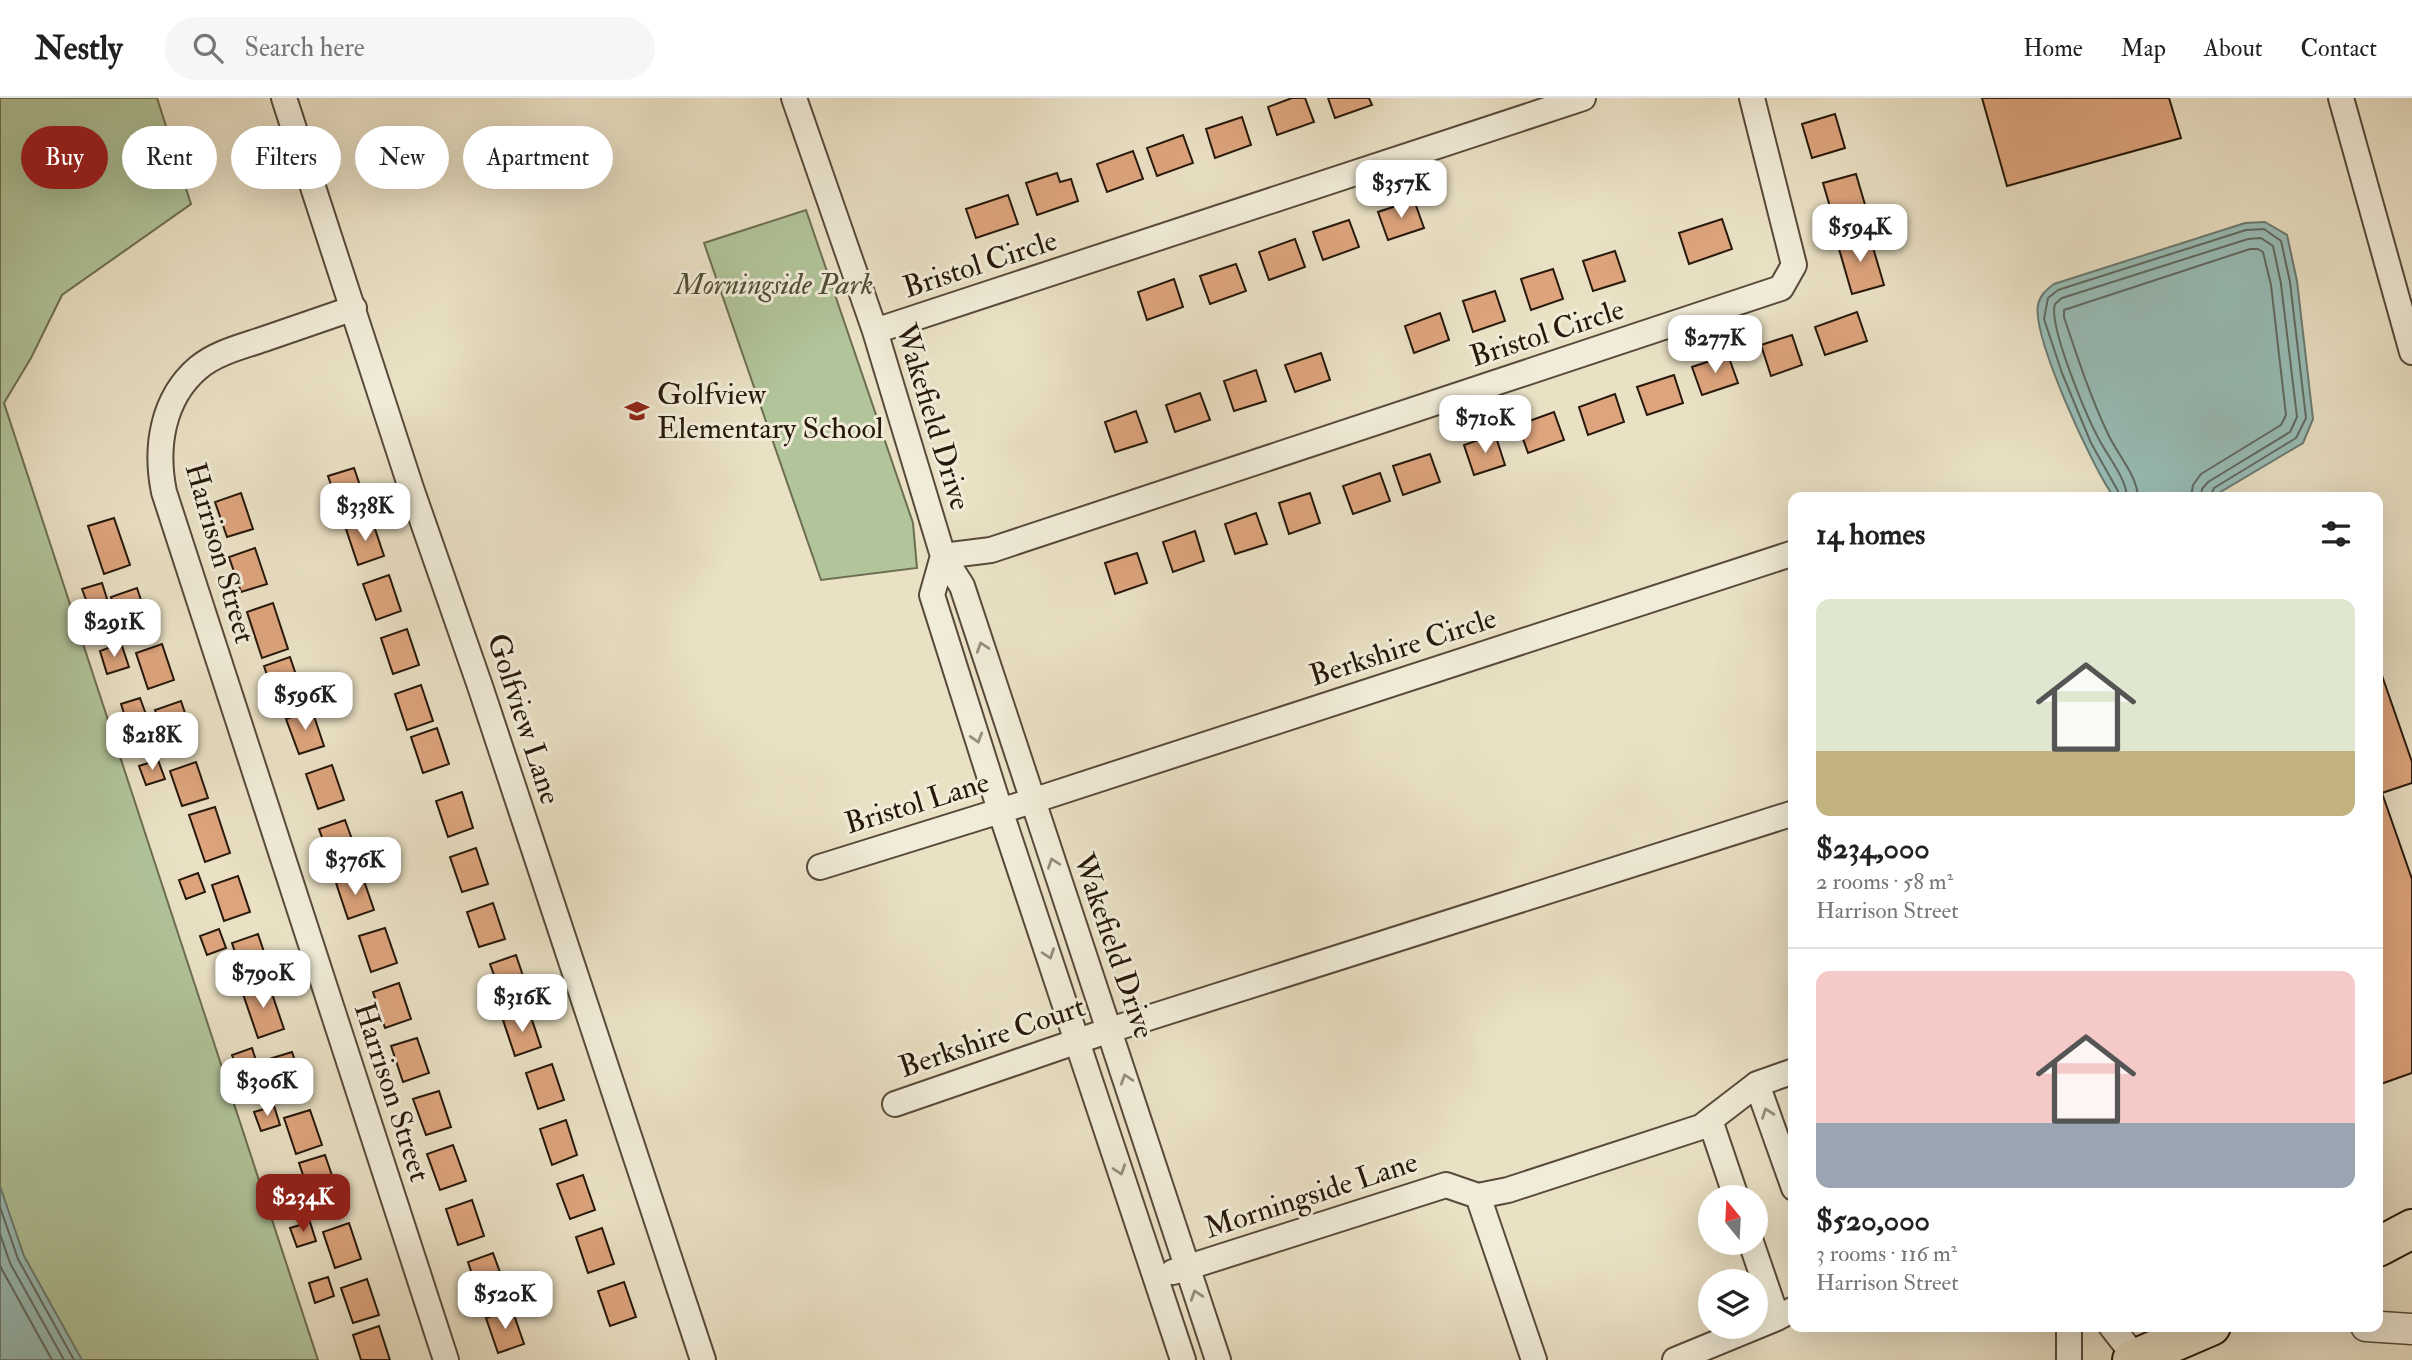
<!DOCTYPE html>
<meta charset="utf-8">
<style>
body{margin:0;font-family:"IM FELL Double Pica",serif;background:#f6f6f6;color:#222;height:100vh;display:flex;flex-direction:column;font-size:26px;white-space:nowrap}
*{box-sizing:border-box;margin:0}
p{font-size:23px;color:#767676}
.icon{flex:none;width:38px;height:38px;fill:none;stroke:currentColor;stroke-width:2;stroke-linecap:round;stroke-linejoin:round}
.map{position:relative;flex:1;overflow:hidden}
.panel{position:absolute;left:1788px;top:394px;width:595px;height:840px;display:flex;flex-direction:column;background:#fff;border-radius:14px;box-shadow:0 7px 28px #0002}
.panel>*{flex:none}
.banner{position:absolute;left:21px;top:28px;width:665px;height:63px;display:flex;gap:14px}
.needle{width:46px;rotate:342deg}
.fabs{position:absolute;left:1698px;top:1087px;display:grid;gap:14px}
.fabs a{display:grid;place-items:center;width:70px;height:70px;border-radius:50%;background:#fff;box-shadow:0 7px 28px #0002;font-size:35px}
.price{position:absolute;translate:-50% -60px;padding:0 16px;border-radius:14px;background:#fff;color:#222;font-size:23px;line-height:46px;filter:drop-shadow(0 2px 4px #0008)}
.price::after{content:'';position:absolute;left:50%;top:42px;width:21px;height:16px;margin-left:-10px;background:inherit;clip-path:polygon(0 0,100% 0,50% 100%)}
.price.current{background:#8f2418;color:#fff}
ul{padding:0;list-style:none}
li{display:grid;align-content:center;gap:14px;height:371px;padding:0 28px}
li+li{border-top:2px solid #e0e0e0}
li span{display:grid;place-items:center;height:217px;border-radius:14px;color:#555}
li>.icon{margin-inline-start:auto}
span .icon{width:126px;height:126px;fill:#fffc;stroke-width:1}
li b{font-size:30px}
h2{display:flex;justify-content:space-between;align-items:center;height:84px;padding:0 28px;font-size:30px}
.pill{padding:0 24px;border-radius:32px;background:#fff;box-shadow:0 7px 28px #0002;font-size:24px;line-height:63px}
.pill.current{background:#8f2418;color:#fff}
header{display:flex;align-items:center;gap:42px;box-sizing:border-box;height:98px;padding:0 35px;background:#fff;border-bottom:2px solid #e0e0e0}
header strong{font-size:33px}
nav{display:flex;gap:38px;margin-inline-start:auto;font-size:24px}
.search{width:490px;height:63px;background:#f6f6f6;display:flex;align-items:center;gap:18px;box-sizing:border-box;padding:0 24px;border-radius:38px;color:#767676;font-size:26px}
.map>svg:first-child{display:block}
.green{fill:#b1c49a;stroke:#6c6e52;stroke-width:2}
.water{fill:#98bdb7;stroke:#6b7b72;stroke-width:2}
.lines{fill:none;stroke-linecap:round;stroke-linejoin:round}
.shore{stroke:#606a61;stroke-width:2}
.building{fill:#dda47d;stroke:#27180b;stroke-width:2}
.minor-casing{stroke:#584a3a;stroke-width:28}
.tertiary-casing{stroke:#584a3a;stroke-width:33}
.primary-casing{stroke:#27180b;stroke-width:42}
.minor{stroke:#f1ecd9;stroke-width:24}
.tertiary{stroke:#f1ecd9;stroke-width:30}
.primary{stroke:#eae1c5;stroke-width:38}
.oneway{stroke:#968d7c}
.labels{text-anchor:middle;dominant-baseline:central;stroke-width:6;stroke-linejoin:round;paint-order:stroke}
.street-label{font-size:30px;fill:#27180b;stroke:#f1ecd9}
.park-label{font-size:30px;font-style:italic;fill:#504c36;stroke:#f1ecd9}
.poi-label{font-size:30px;fill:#27180b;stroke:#f1ecd9;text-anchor:start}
</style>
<header>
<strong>Nestly</strong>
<div class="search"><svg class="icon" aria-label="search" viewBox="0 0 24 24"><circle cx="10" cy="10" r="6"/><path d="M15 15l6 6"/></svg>Search here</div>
<nav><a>Home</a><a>Map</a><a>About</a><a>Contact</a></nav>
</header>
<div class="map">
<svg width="2412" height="1262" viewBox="0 0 2412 1262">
<rect width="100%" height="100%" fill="#eae1c5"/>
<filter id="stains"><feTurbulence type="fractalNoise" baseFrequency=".00286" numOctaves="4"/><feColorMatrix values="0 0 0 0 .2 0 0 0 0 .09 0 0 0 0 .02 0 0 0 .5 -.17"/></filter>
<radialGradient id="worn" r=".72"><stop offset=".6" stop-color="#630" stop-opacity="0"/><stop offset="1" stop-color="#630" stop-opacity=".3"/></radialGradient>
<path class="green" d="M0 0H157L191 106 62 197 31 260 4 305 318 1262H0Z
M806 112 913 425 917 470 821 482 704 145Z"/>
<path class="water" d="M2265 124 2287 137 2297 183 2313 321 2303 345 2212 399H2114C2093 371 2032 239 2038 207 2040 197 2046 192 2054 186L2245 125Z
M0 1088 24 1158 82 1262H0Z"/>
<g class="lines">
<path class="shore" d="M2118 399V393L2091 345 2062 275 2044 221 2048 200 2058 192 2246 132 2264 131 2281 143 2290 184 2306 320 2296 340 2214 390 2210 399
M2127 399C2126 381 2110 361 2101 345 2088 322 2048 228 2055 206L2062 200 2248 141 2261 140 2273 148 2281 186 2297 319 2290 334 2208 384 2202 391 2201 399
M2138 399C2137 377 2117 356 2108 336 2090 298 2077 258 2064 219V212L2250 151H2258L2263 154 2271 187 2286 317 2281 327 2201 376 2193 387 2191 399
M0 1109 18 1161 74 1262
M0 1136 10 1165 64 1262
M0 1168 52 1262"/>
</g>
<path class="building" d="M1292 0H1305L1314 24 1277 37 1268 9Z
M1328 0H1369L1372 7 1335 20Z
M1982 0H2169L2181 40 2007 88Z
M1835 16 1845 50 1812 60 1802 26Z
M1242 19 1251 47 1215 60 1206 31Z
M1183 37 1193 65 1157 78 1147 50Z
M1133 53 1143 81 1107 94 1097 66Z
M1057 75 1060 84 1071 81 1078 103 1037 117 1026 85Z
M1856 76 1866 110 1833 119 1823 85Z
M1008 97 1018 126 976 140 966 111Z
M1414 102 1424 130 1388 142 1378 114Z
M1722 121 1732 151 1689 166 1679 135Z
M1349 122 1359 149 1323 162 1313 134Z
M1869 136 1884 187 1852 196 1837 144Z
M1295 141 1305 169 1269 182 1259 154Z
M1615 153 1625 183 1593 193 1583 163Z
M1236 166 1246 193 1210 206 1200 178Z
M1553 171 1563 201 1531 212 1521 181Z
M1174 181 1183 209 1147 222 1138 194Z
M1495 193 1505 223 1473 234 1463 203Z
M1857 214 1867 243 1825 257 1815 229Z
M1440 215 1449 242 1414 255 1405 228Z
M1792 237 1802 267 1771 278 1761 247Z
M1321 255 1330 282 1295 294 1285 267Z
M1728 257 1738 285 1702 297 1692 269Z
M1256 272 1266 303 1234 313 1224 283Z
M1674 277 1683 305 1647 317 1637 289Z
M1200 295 1210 322 1175 334 1166 307Z
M1615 296 1624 324 1588 337 1579 309Z
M1136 313 1147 344 1115 354 1105 324Z
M1554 314 1564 342 1528 355 1518 327Z
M1495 336 1505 367 1474 377 1464 347Z
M1430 356 1440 384 1403 397 1393 368Z
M354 370 366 405 340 414 328 378Z
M1380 375 1390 403 1353 416 1343 388Z
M241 395 253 431 227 439 215 404Z
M1310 395 1320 425 1289 436 1279 405Z
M1256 415 1267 446 1235 456 1225 426Z
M114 420 130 467 104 476 88 428Z
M372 422 384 458 358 467 346 431Z
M1195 433 1204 463 1173 474 1163 444Z
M255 450 267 486 241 494 229 459Z
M1137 455 1147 485 1115 496 1105 465Z
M389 477 401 513 376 522 363 486Z
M102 485 108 504 89 510 82 491Z
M137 490 149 526 124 534 111 499Z
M273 505 288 551 262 560 247 514Z
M407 531 419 567 393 576 381 540Z
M121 545 129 569 107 576 100 553Z
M162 546 174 582 148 591 136 555Z
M290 559 302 595 276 604 264 568Z
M2378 566 2412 664V685L2382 695 2412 781V975L2378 987Z
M421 587 433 623 407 632 395 596Z
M140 600 147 619 127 625 121 606Z
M181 603 193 639 167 648 155 612Z
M312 612 324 648 299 656 286 621Z
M437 630 449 666 423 675 411 639Z
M158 662 165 681 146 687 139 668Z
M196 664 208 700 182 708 170 673Z
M332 667 344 702 318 711 306 676Z
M462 694 473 730 448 739 436 703Z
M215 709 230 755 205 764 189 717Z
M345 722 358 758 332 766 319 731Z
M476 750 488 786 462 794 450 759Z
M198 775 205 794 186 801 179 782Z
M362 777 374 812 348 821 336 785Z
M238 778 250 814 224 823 212 787Z
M493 805 505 841 479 849 467 814Z
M385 830 397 865 371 874 359 838Z
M219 831 226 850 207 857 200 838Z
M258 836 270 872 244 881 232 845Z
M516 857 528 893 503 902 490 866Z
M268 884 284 931 258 940 242 893Z
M399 885 411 921 385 930 373 894Z
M529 913 541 949 515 958 503 922Z
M417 940 429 975 403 984 391 948Z
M252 950 258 969 239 976 232 957Z
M292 954 304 989 278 998 266 962Z
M552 966 564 1002 538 1011 526 975Z
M439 993 451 1029 426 1037 413 1001Z
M274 1008 280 1027 261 1033 254 1014Z
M310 1012 322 1047 296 1056 284 1020Z
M566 1022 577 1057 552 1067 540 1031Z
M453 1047 466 1083 440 1092 427 1056Z
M325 1057 341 1104 315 1113 299 1065Z
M583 1077 595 1112 570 1121 557 1086Z
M472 1102 484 1138 458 1147 446 1111Z
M310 1124 316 1143 297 1149 290 1130Z
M349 1125 361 1161 335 1170 323 1134Z
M602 1130 614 1166 588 1175 576 1139Z
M493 1155 506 1191 480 1200 468 1164Z
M328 1179 334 1198 315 1205 309 1185Z
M367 1181 379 1217 353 1225 341 1190Z
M624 1184 636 1219 610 1228 598 1193Z
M512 1211 524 1246 498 1255 486 1220Z
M379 1228 390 1262H361L353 1237Z"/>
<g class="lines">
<g class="minor-casing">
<path id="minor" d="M284 0 411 390 480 588 703 1262
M794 0 875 233 943 458 962 488 1218 1262
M2341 0 2412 254
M354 210C325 220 296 230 267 240 244 248 217 254 198 270 162 301 155 350 164 394L446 1262
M875 233 1583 0
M943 458 991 452 1781 190 1794 167 1752 0
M943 458 932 497 1000 712 1183 1262
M820 769 1032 703 1794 455
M1757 986 1794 1090
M895 1006 1110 932 1794 715
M1710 1022 1736 1099
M1478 1098 1534 1262
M1751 1144 1777 1220 1794 1211
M1173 1174 1446 1087 1478 1098 1508 1092 1701 1029 1757 986 1794 973
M2111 1228 2136 1260
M1675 1262 1777 1220
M2069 1262V1228"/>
</g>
<g class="tertiary-casing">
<path id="tertiary" d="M2366 1228 2412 1231"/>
</g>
<g class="primary-casing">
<path id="primary" d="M2378 1149 2412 1131
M2132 1262 2211 1228"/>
</g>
<use href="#minor" class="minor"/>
<use href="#tertiary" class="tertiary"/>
<use href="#primary" class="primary"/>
</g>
<defs><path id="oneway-chevron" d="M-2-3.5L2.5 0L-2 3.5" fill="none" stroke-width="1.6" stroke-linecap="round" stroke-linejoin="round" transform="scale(1.75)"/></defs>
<g class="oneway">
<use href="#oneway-chevron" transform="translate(982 549) rotate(-108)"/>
<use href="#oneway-chevron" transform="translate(977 640) rotate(73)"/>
<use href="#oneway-chevron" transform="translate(1053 765) rotate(-109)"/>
<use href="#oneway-chevron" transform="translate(1049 856) rotate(71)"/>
<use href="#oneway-chevron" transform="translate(1126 981) rotate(-108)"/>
<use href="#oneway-chevron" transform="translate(1767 1015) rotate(-110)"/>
<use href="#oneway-chevron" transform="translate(1120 1072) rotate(72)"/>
<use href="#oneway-chevron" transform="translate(1196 1197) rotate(-108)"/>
</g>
<defs>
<g id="school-bare" transform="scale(1.89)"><path d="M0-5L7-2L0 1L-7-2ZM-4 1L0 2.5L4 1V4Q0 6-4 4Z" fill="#8f2418" stroke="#f1ecd9" stroke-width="2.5" paint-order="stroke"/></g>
</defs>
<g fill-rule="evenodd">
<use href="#school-bare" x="637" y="313"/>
</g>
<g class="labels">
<g class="street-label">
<text transform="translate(980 166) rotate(-18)">Bristol Circle</text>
<text transform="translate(1547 235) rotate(-18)">Bristol Circle</text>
<text transform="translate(933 319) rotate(73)">Wakefield Drive</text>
<text transform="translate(220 455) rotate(74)">Harrison Street</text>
<text transform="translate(1403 549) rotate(-18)">Berkshire Circle</text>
<text transform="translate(524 621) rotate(72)">Golfview Lane</text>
<text transform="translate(917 705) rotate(-17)">Bristol Lane</text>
<text transform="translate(1114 848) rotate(71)">Wakefield Drive</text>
<text transform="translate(992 939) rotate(-19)">Berkshire Court</text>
<text transform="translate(392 994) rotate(72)">Harrison Street</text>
<text transform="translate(1311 1097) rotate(-18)">Morningside Lane</text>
</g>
<g class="park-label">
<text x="774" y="186">Morningside Park</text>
</g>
<g class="poi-label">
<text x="657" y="296">Golfview<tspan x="657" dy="34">Elementary School</tspan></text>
</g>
</g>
<rect width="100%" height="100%" filter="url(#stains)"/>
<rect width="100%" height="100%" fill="url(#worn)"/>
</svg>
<div class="fabs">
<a><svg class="needle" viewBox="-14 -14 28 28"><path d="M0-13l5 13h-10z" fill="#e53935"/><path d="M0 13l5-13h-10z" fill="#767676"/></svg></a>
<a><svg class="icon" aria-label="layers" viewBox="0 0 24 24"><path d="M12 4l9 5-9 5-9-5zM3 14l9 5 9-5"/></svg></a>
</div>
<b class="price" style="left:1401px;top:122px">$357K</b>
<b class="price" style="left:1860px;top:166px">$594K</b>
<b class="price" style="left:1715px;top:277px">$277K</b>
<b class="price" style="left:1485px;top:357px">$710K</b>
<b class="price" style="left:365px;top:445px">$338K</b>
<b class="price" style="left:114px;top:561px">$291K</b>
<b class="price" style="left:305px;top:634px">$596K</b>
<b class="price" style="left:152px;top:674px">$218K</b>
<b class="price" style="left:355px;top:799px">$376K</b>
<b class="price" style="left:263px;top:912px">$790K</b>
<b class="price" style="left:522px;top:936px">$316K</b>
<b class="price" style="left:267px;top:1020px">$306K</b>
<b class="price current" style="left:303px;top:1136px">$234K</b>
<b class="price" style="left:505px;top:1233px">$520K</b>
<div class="banner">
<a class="pill current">Buy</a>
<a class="pill">Rent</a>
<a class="pill">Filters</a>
<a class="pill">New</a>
<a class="pill">Apartment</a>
</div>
<section class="panel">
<h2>14 homes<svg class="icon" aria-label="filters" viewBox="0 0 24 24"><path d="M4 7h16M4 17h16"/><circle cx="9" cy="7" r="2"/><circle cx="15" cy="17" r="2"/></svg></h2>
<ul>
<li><span style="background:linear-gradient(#dfe7d0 70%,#c2b280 0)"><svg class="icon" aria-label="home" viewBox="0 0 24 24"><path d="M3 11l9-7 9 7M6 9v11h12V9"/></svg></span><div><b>$234,000</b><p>2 rooms · 58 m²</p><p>Harrison Street</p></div></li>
<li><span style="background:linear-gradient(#f6c9c9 70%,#9aa5b1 0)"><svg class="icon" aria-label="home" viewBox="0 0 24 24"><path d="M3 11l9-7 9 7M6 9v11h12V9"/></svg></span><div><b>$520,000</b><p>3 rooms · 116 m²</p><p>Harrison Street</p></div></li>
</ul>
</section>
</div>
